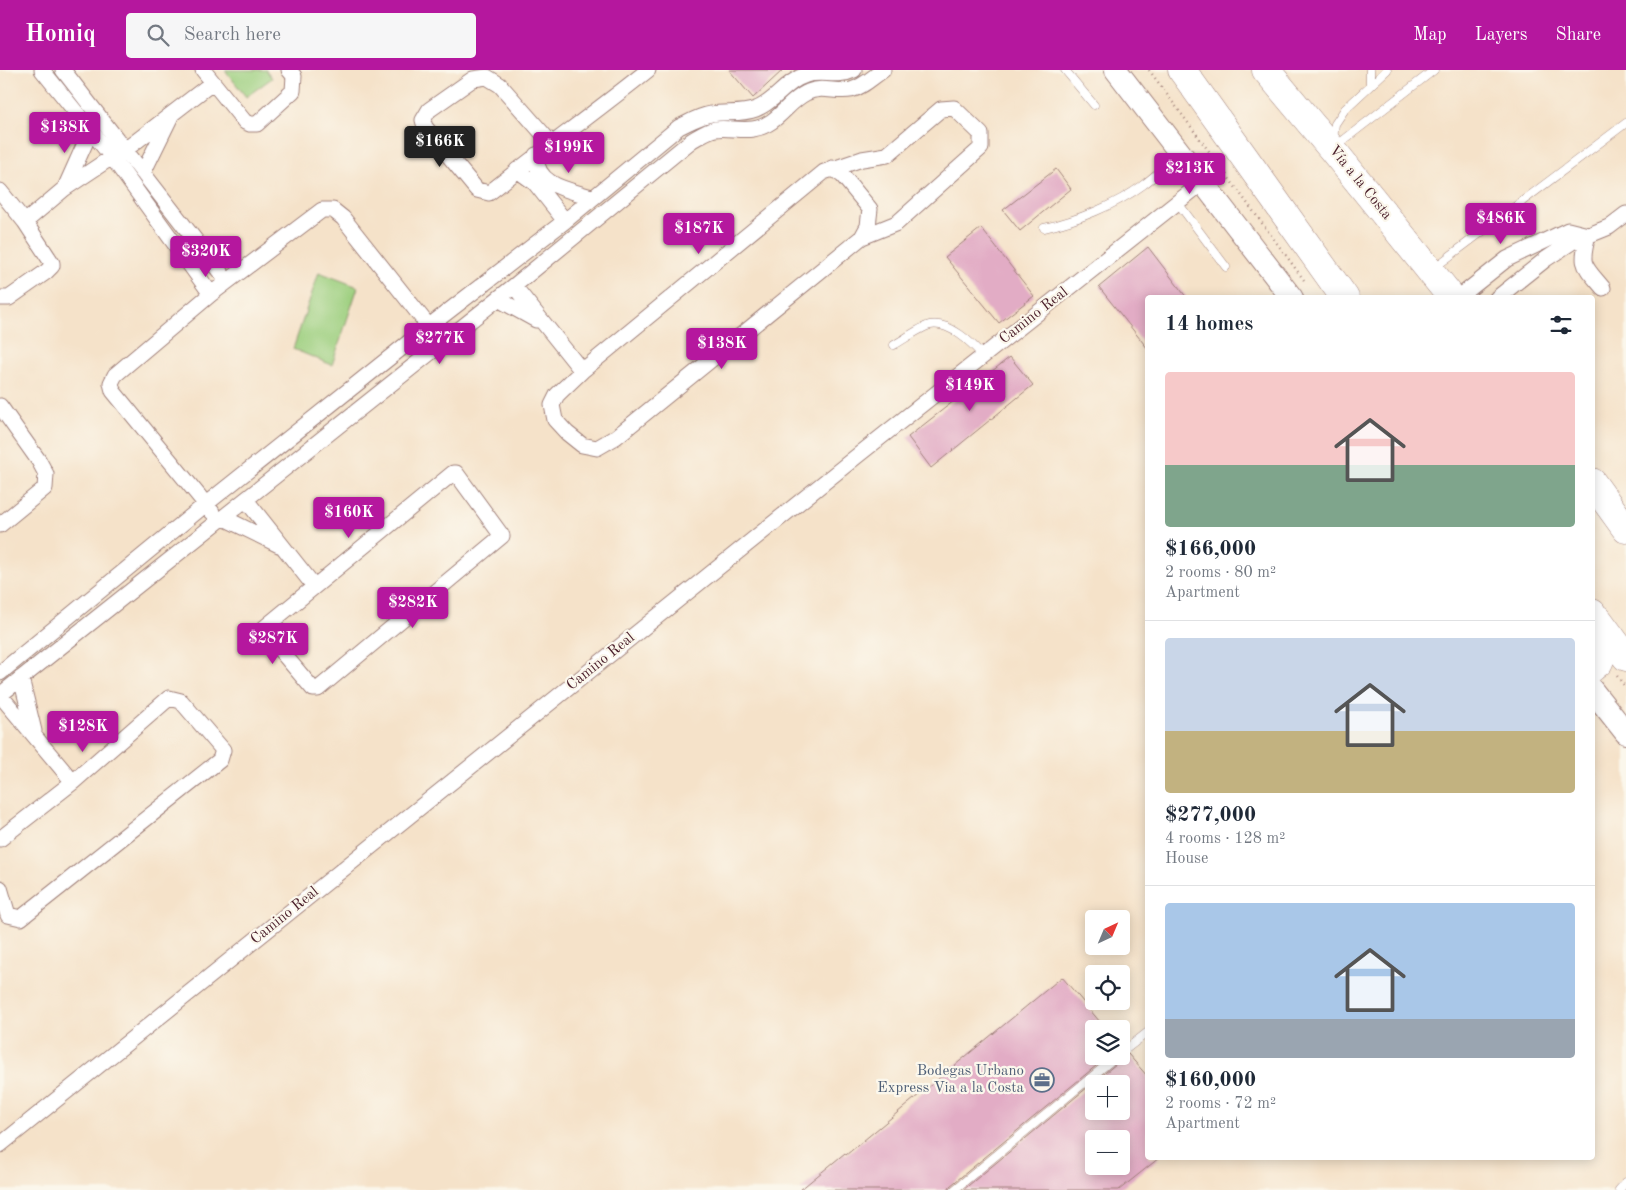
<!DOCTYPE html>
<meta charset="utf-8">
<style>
body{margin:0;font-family:"Old Standard TT",serif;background:#f6f6f7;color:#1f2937;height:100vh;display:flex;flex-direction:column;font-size:19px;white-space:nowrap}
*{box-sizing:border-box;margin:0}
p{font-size:16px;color:#747a83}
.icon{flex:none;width:28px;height:28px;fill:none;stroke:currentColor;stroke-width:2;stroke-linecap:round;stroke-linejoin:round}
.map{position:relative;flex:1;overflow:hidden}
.panel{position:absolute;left:1145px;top:225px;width:450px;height:865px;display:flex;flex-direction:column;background:#fff;border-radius:5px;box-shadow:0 2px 12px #0003}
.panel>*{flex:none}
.needle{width:32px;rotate:44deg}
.tools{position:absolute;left:1085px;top:840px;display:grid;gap:10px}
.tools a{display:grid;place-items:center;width:45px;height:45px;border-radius:5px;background:#fff;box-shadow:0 2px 12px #0003;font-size:25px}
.price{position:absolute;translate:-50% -42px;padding:0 11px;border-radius:5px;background:#b5179e;color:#fff;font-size:16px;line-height:32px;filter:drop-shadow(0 1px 2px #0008)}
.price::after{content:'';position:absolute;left:50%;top:30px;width:15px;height:11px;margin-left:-8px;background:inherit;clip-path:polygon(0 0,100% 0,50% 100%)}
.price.on{background:#222;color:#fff}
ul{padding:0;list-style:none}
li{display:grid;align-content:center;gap:10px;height:265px;padding:0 20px}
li+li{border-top:1px solid #e0e1e3}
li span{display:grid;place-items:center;height:155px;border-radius:5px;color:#555}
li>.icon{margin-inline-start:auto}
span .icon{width:90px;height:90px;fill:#fffc;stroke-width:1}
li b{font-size:21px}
h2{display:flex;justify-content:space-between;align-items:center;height:60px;padding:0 20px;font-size:21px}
header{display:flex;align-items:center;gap:30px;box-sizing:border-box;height:70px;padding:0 25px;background:#b5179e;color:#fff}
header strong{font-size:24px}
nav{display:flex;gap:28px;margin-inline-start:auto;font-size:18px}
.search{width:350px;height:45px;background:#f6f6f7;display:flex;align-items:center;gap:12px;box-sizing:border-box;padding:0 18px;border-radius:5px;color:#747a83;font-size:19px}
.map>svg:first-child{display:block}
.green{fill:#9dcf7f;stroke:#747755}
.building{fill:#e2acc5;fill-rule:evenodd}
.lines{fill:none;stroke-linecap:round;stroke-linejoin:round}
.lane-casing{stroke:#a0807a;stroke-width:9}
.street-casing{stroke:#a0807a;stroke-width:17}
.secondary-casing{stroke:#a0807a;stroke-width:24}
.highway-casing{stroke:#a0807a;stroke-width:29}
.path{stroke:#a0807a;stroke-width:2.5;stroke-dasharray:1 4;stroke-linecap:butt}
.lane{stroke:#fff;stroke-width:8}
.street{stroke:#fff;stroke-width:15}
.secondary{stroke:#fff;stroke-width:22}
.highway{stroke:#fff;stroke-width:28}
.labels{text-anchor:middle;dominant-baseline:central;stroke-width:4.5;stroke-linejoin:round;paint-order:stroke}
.street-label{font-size:15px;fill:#4a1f2b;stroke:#fbf7ec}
.service-label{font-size:15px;fill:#4e5e75;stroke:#fbf7ec;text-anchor:end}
</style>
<header>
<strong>Homiq</strong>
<div class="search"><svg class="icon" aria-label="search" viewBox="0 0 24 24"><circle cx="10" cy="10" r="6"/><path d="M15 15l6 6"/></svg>Search here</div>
<nav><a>Map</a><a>Layers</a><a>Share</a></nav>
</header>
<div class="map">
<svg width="1626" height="1120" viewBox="0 0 1626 1120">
<rect width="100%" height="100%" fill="#fbf7ec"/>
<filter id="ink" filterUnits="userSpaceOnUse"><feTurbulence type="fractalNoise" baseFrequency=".02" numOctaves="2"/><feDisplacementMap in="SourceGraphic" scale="10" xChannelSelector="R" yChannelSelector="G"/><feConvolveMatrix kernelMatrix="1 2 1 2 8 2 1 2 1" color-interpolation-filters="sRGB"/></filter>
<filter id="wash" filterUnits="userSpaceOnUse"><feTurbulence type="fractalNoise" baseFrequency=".0096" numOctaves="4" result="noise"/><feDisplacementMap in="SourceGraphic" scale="20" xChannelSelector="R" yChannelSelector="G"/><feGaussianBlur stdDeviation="1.12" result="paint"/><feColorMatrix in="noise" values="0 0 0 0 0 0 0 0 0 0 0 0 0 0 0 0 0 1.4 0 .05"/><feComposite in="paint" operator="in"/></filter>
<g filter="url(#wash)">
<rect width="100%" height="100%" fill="#f5e2c9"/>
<path class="green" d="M225 0H266L272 8 246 27Z
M319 202 358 217 332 295 293 279Z"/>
<g id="blocks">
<path class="building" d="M729 0H783L753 28Z
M1056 99 1071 119 1020 161 1003 140Z
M981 158 1034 226 999 253 945 187Z
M1148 177 1187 228H1148V279L1099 217Z
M1010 287 1033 315 931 398 908 367Z
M1062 907 1106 959H1094V986H1108L950 1116 948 1120H800L845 1083 846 1085Z
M1128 984 1148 1007V1088H1159L1119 1120H963ZM1094 1014H1121V1041H1094ZM1094 1069H1121V1096H1094Z"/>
</g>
</g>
<g filter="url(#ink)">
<use href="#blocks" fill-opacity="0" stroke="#a0807a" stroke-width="1"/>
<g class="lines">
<g class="lane-casing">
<path id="lane" d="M1065 0 1094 35
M1370 0V14
M1333 69 1335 54 1345 39 1387 0
M1336 76 1434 0
M1178 133 1226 197
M1044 158C1076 151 1116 135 1143 115 1155 106 1167 95 1179 85
M1434 198 1626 53
M894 275C903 270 921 257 930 255 949 251 972 273 983 286
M1121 983 1148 962
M954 1120 1117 986
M1619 1120 1626 1112"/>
</g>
<g class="street-casing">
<path id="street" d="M42 0 112 87 211 224
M63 0 227 211
M203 0 245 52 250 54H257L293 21 294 6 289 0
M551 73 500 15 487 7 473 9 429 40 423 50 425 57 477 120 489 123C541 81 596 42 648 0
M125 80 212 13
M536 85C535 116 569 120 592 127
M832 98 843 106 870 139 868 156 862 167 616 367 597 378 582 375 567 363 555 350 552 335 557 325 582 301 824 102 862 89 887 85 941 39 954 38 981 64V78L897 153 862 167
M517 100 535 113 565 151
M143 103 171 46
M65 118 91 60
M0 121 25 152 52 193V196L46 202 9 228H0
M25 152 64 119 112 87
M1588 165C1580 196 1583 194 1603 218
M514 216 582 301
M1458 228 1507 189 1568 160 1588 165
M1497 228 1546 189 1572 172 1609 157 1626 144
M498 229 536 250
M0 336 39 391 46 404 45 418 0 455
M453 403H456L502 466 318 619H313L264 561V558Z
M246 430 314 516
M212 442 113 321 111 313 115 305 211 224 322 140H333L343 148 434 263
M224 448 279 475
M0 603 206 434 428 257 565 151 679 57C690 52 699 46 711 44 726 41 741 45 756 39 775 32 786 11 806 5 823 0 837 8 854 0
M21 608 34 661
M0 625 514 216 691 71C698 67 706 61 715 59 727 57 740 61 753 59 778 55 786 33 806 23 820 15 836 23 851 20 863 17 873 7 883 0
M0 625 73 712
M0 769 73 712 169 628 181 631 223 680 220 690 21 848 8 845 0 818
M0 1075 857 386 1203 112"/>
</g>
<g class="secondary-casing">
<path id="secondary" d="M1116 0 1292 228
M1592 620 1626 663"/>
</g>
<g class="highway-casing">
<path id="highway" d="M1182 0 1345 228
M1266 0 1332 79 1452 228
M1592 412 1626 459
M1592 543C1596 555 1605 581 1599 592 1598 593 1593 597 1592 598
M1598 549 1626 587"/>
</g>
<path class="path" d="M1149 0 1304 210
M1617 606 1626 618"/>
<use href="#lane" class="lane"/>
<use href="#street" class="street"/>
<use href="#secondary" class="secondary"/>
<use href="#highway" class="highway"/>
</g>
</g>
<defs>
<g id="office-ring" transform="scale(1.25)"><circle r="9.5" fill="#fbf7ec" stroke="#5c6f8a" stroke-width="1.5"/><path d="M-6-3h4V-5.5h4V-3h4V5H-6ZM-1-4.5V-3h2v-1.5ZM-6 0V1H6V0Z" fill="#5c6f8a"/></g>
</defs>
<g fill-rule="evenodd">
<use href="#office-ring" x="1042" y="1010"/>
</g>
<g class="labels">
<g class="street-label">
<text transform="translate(1360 113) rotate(51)">Vía a la Costa</text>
<text transform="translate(1034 246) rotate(-38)">Camino Real</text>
<text transform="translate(601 592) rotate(-39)">Camino Real</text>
<text transform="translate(285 846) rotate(-39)">Camino Real</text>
</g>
<g class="service-label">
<text x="1024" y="1001">Bodegas Urbano<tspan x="1024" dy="17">Express Via a la Costa</tspan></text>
</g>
</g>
</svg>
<div class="tools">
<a><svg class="needle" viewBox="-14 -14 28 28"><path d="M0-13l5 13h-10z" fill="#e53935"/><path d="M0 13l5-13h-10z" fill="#747a83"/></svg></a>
<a><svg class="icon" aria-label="locate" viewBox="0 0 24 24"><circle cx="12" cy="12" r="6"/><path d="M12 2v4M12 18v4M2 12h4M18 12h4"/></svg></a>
<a><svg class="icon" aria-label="layers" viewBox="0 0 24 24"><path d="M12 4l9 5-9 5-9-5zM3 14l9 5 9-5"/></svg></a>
<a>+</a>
<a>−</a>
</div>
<b class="price" style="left:65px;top:84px">$138K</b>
<b class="price on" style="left:440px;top:98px">$166K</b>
<b class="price" style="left:569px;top:104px">$199K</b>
<b class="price" style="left:1190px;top:125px">$213K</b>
<b class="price" style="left:1501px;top:175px">$486K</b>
<b class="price" style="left:699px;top:185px">$187K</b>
<b class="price" style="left:206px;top:208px">$320K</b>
<b class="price" style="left:440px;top:295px">$277K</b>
<b class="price" style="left:722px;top:300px">$138K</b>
<b class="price" style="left:970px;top:342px">$149K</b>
<b class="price" style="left:349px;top:469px">$160K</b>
<b class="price" style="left:413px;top:559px">$282K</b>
<b class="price" style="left:273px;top:595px">$287K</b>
<b class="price" style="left:83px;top:683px">$128K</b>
<section class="panel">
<h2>14 homes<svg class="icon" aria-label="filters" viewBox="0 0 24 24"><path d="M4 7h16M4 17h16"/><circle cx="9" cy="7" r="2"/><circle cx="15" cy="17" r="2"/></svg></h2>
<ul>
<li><span style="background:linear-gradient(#f6c9c9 60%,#7fa58c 0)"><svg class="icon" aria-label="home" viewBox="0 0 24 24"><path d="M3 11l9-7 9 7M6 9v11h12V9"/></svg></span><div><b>$166,000</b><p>2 rooms · 80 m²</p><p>Apartment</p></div></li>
<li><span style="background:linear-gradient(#c9d6e8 60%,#c2b280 0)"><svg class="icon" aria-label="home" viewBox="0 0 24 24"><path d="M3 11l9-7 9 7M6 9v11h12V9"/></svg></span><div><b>$277,000</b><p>4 rooms · 128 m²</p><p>House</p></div></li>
<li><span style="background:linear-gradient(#a9c7e8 75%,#9aa5b1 0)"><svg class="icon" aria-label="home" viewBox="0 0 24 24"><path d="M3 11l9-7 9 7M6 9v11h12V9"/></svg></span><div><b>$160,000</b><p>2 rooms · 72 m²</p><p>Apartment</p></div></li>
</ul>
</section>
</div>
